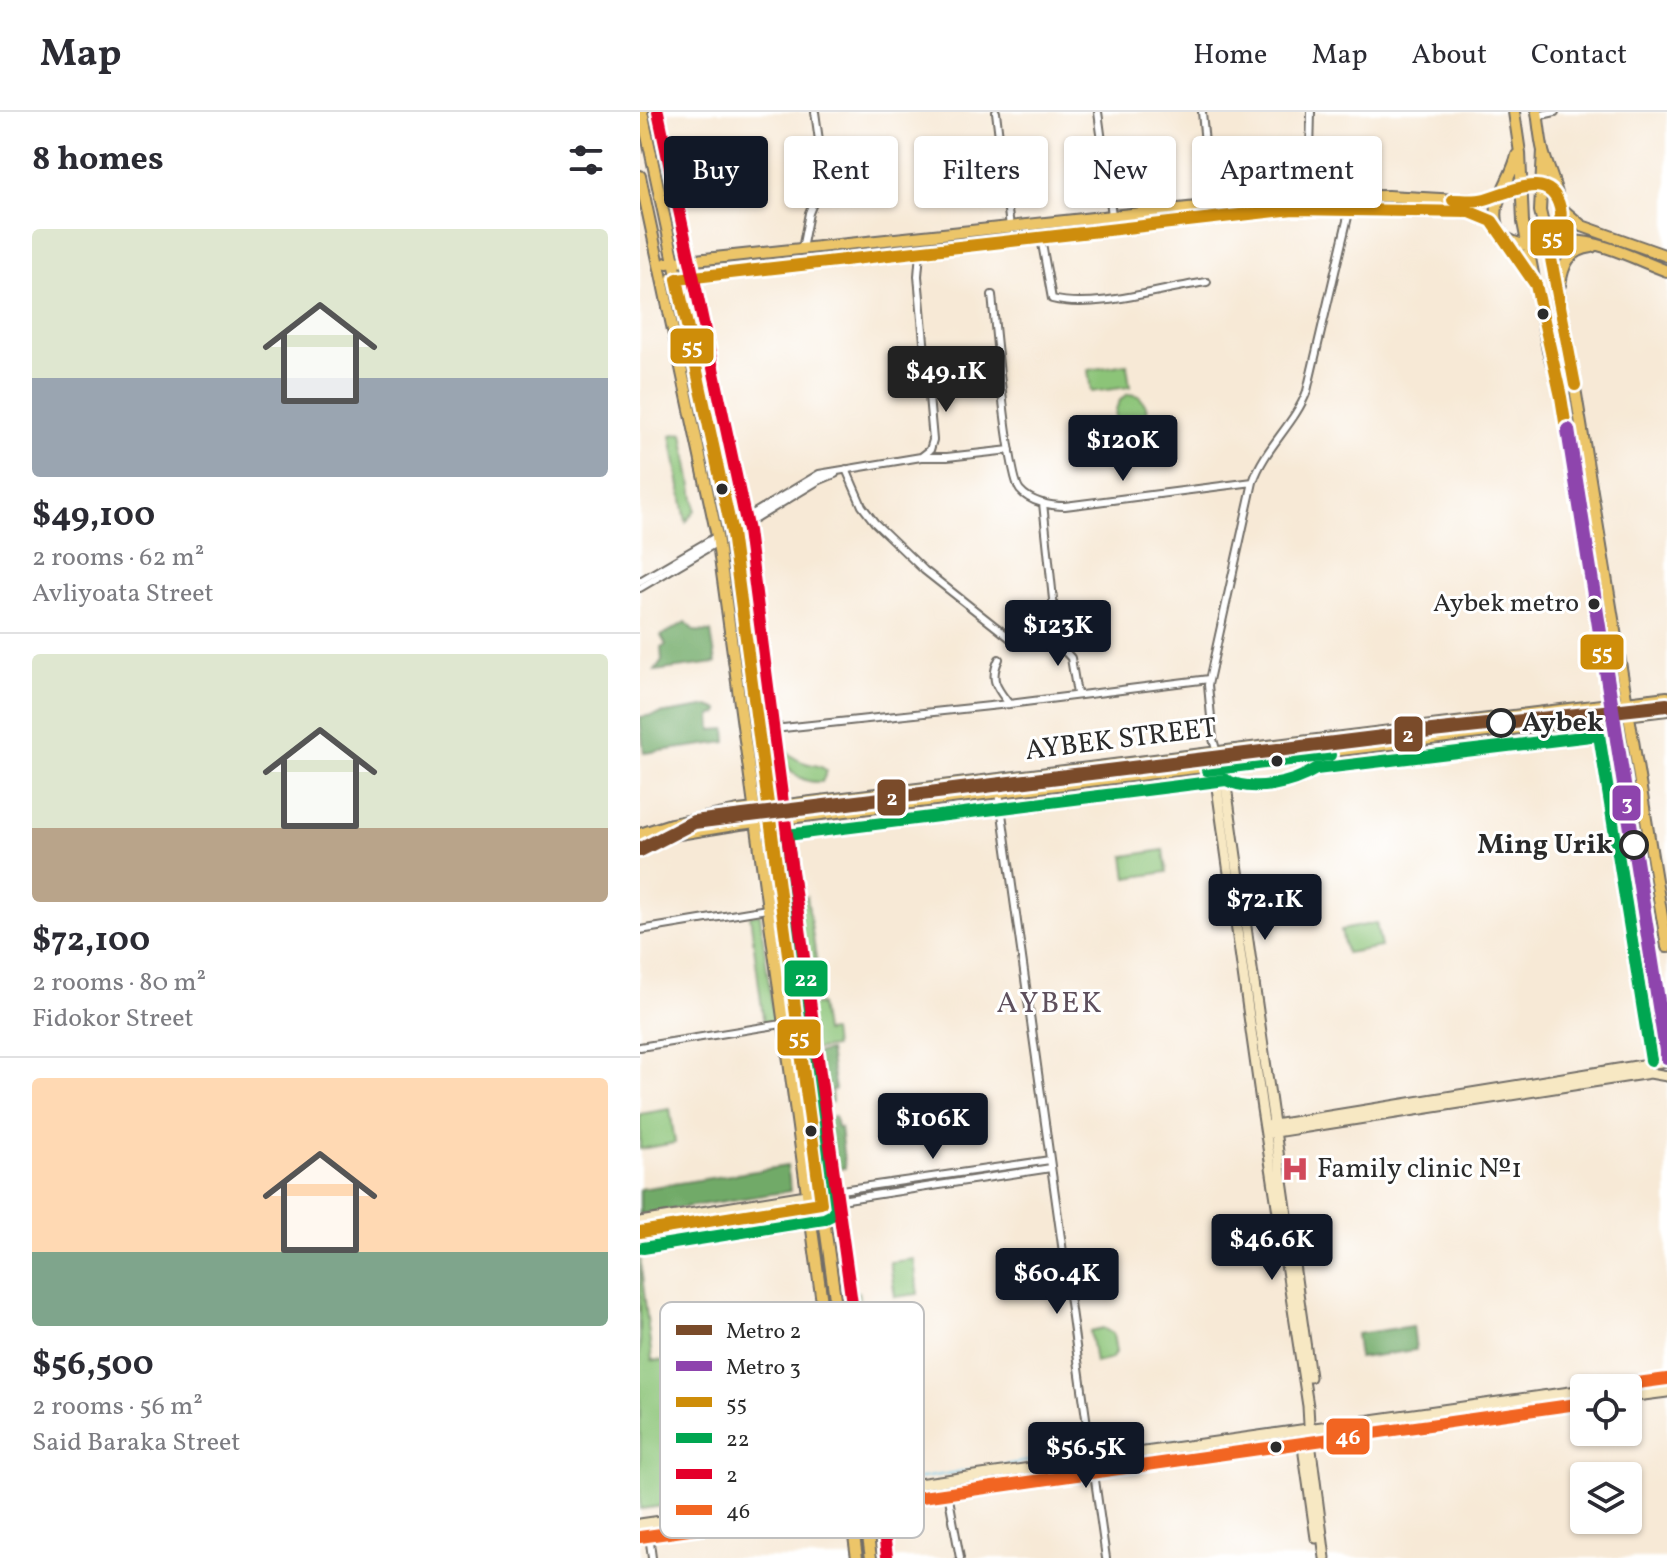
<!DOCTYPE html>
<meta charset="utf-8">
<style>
body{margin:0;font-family:Vollkorn,serif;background:#f2f2f3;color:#2b2b33;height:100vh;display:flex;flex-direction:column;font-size:30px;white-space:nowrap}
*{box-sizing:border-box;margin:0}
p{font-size:26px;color:#7c7c81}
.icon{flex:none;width:44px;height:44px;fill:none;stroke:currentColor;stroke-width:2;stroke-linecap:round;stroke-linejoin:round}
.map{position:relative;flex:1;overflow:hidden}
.panel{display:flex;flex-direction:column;background:#fff;width:640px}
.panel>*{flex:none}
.guide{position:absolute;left:24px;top:24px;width:760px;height:72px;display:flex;gap:16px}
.buttons{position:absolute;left:930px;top:1262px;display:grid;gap:16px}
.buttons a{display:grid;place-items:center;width:72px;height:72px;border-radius:8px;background:#fff;box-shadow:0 2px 6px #0004;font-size:40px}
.price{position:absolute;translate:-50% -68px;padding:0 18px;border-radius:8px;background:#111827;color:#fff;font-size:26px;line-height:52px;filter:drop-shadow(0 2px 4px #0008)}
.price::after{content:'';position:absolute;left:50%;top:48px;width:24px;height:18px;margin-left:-12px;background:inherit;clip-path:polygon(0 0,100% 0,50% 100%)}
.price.current{background:#222;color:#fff}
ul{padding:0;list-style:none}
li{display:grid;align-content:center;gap:16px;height:424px;padding:0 32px}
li+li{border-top:2px solid #e1e1e2}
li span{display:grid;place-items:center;height:248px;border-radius:8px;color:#555}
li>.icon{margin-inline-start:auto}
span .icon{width:144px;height:144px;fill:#fffc;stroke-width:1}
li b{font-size:34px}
h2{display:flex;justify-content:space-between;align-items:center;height:96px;padding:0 32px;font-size:34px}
.pill{padding:0 28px;border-radius:8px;background:#fff;box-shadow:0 2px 6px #0004;font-size:28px;line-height:72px}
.pill.current{background:#111827;color:#fff}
header{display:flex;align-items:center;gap:48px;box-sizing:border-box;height:112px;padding:0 40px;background:#fff;border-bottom:2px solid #e1e1e2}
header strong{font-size:38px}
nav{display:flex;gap:44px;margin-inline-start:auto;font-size:28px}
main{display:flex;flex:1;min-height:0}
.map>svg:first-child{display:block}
.green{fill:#8cc478;stroke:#5c7852;stroke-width:2}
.forest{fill:#71aa68;stroke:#4e6a4a;stroke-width:2}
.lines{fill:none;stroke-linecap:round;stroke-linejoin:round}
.stream{stroke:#68c3e5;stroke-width:2}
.street-casing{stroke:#726e67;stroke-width:10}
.secondary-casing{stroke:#726e67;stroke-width:13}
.primary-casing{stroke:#726e67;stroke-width:14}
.street{stroke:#fff;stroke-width:6}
.secondary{stroke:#f7e8c3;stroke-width:9}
.primary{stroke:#ecc569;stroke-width:10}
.bus-1-casing{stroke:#fff;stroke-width:18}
.bus-2-casing{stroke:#fff;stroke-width:18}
.bus-3-casing{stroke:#fff;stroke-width:18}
.bus-4-casing{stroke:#fff;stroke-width:18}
.bus-1{stroke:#ce8d09;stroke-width:12}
.bus-2{stroke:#00a651;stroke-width:12}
.bus-3{stroke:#e4002b;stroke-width:12}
.bus-4{stroke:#f26522;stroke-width:12}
.metro-1-casing{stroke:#fff;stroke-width:20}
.metro-2-casing{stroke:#fff;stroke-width:20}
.metro-1{stroke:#7a4b2a;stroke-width:14}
.metro-2{stroke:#8e44ad;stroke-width:14}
.bus-dot{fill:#2b2b2b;stroke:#fff;stroke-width:3}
.stop-dot{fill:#fff;stroke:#2b2b2b;stroke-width:4}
.labels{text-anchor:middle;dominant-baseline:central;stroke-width:6;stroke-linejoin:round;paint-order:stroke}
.bus-label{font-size:26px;fill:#2b2b2b;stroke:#fff;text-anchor:end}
.stop-label{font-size:28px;font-weight:bold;fill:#2b2b2b;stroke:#fff;text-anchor:start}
.street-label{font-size:28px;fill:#2b2b2b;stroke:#fff}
.poi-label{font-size:28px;fill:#2b2b2b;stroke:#fff;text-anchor:start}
.neighbourhood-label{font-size:30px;letter-spacing:2px;fill:#5f505d;stroke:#fff}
.key{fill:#fff;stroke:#bfbfbf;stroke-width:2}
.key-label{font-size:22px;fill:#2b2b2b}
.line-badge{stroke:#fff;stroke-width:3}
.badge-label{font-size:22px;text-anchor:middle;font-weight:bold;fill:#fff}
</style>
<header>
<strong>Map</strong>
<nav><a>Home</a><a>Map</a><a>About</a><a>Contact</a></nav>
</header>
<main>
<section class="panel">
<h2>8 homes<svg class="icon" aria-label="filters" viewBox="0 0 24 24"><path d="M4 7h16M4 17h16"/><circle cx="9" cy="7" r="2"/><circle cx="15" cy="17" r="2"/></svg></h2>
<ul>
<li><span style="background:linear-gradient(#dfe7d0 60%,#9aa5b1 0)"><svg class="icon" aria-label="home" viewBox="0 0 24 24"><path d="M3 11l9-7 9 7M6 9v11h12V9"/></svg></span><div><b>$49,100</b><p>2 rooms · 62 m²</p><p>Avliyoata Street</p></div></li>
<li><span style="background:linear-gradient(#dfe7d0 70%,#b9a48a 0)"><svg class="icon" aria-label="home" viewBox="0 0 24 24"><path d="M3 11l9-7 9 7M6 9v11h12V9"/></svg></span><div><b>$72,100</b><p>2 rooms · 80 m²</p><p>Fidokor Street</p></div></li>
<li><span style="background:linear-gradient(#ffd9b3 70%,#7fa58c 0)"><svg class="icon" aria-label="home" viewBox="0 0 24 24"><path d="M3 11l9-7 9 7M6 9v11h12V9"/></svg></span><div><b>$56,500</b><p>2 rooms · 56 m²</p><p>Said Baraka Street</p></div></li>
</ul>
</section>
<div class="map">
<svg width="1027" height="1446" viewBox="0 0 1027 1446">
<rect width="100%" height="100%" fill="#fff"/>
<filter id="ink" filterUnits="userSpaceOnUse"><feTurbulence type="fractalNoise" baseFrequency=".0125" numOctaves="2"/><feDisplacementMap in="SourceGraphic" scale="16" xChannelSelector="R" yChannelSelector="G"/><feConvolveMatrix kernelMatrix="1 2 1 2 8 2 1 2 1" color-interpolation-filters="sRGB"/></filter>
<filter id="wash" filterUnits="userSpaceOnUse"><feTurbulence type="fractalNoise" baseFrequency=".006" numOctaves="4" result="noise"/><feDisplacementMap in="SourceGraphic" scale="32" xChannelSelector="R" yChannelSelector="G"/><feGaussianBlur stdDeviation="1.8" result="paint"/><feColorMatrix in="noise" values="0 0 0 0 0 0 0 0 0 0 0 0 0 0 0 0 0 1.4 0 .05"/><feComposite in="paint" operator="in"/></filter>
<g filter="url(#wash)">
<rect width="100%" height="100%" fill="#f7e9d6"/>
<path class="green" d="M284 127 304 128 285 134 169 148V141Z
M487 252 490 275 451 280 448 258Z
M489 282 499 284 506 294 513 345 482 350C479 330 465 291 489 282Z
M43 321 55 392V398L46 410 31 323Z
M135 621C143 637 150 647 169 652 177 654 180 653 187 659L182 670C152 672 139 647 135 621Z
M524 738 527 760 487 766 484 744Z
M167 785 181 880 167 882 153 787Z
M120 802 134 912 124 913 110 803Z
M736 811 741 835 706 841 701 818Z
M180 892 184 920 192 919 194 935 173 938 166 894Z
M30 997 35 1031 0 1037V1002Z
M209 1143 213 1180H218L223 1217 212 1218 202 1144Z
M0 1146 12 1248 134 1259 178 1254 192 1372 0 1397Z
M274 1147 278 1182 255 1185 250 1150Z
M463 1216 473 1222 476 1240 471 1247 455 1251 450 1219Z"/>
<path class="forest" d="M46 510 54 519 71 520 76 551 15 559 22 549 21 536 26 533 21 524Z
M69 594 79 598V601L71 604 72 618 86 617 87 630 4 641 0 605Z
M189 939 195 978 191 979 192 990 180 992 173 942Z
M195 1005 197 1016H200L205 1056 190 1058 183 1007Z
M147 1054 151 1079 0 1102V1077Z
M773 1214 776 1238 719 1246 716 1222Z"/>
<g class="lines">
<path class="stream" d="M237 1373 440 1341 655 1313
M160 1381 189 1378"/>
</g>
</g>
<g filter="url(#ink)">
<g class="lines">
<g class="street-casing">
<path id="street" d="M356 0 370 115
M458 0 472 103
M562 0 571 94
M897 4 915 0
M669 84 671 0
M401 126 412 187C455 198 523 176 567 170
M162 137 169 101 184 64 175 0
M352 183C355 212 368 364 380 378 390 390 410 394 425 394L613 370
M282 345H307L370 338
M206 357 222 394 235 411 284 458 370 526H417
M403 391 417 526 420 534 431 546 437 582
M91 415 179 362 281 345 290 338 293 328 278 164 280 140
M92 421 178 369 195 362
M0 469 77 424
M0 476 78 430
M359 547C349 568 357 576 369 592
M111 574 128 572 133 613 143 616 369 592 569 567
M577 641 573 627 568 573 613 370C624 336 655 312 667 279L710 96
M359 680 452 1349
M0 818 127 797
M0 935 142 912
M180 1081 410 1048
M181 1091 411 1056
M454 1361 466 1446
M308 1381 320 1446
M9 1423 12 1446"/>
</g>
<g class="secondary-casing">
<path id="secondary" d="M577 641 574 654 622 997 668 1294 670 1330 685 1446
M580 647 583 653 670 1265
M628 1014 1027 949
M629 1021 1010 961 1027 964
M0 1110 166 1083
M0 1120 168 1093
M960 1276 1027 1267
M988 1285 1027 1280
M665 1327 664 1342 676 1426
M221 1380 944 1278
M223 1393 944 1291
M0 1412 208 1382
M0 1425 210 1395"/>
</g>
<g class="primary-casing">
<path id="primary" d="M2 0 92 421 132 732 231 1446
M874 0 880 41 883 110 908 239 921 285 1027 945
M897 0C899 13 900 26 903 39 911 68 934 105 908 131
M903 38 900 99 919 179 1027 835
M0 64 77 424 217 1446
M921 96 942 114 1027 144
M858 114C850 89 872 67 877 43
M868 127C887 139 908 130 930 129 962 129 997 148 1027 159
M27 151 652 85 748 84 835 89 887 73 906 77 917 88
M32 166 37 167 653 97 710 96 838 102 848 107 861 119 893 170
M920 173C923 152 929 138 952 135
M0 722 31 712 98 699 1027 585
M0 733 33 723 100 712 1027 598"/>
</g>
<use href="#street" class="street"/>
<use href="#secondary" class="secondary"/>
<use href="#primary" class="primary"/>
<g class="bus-1-casing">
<path id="bus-1" d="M813 88C824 88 834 90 845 87 870 80 911 57 920 96 923 110 916 121 908 131L935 273
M0 1120 181 1091 92 421 37 167 653 97 830 100 852 109 896 173 921 285 1027 945"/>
</g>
<g class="bus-2-casing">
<path id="bus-2" d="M567 658 690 643
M3 1136 184 1107 192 1103 196 1096 147 723 586 668C612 681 652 672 676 657L959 623 1011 948"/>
</g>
<g class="bus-3-casing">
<path id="bus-3" d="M18 0 108 419 148 730 247 1444"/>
</g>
<g class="bus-4-casing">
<path id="bus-4" d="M960 1276 1027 1267
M0 1425 944 1291"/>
</g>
<use href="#bus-1" class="bus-1"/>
<use href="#bus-2" class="bus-2"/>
<use href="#bus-3" class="bus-3"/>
<use href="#bus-4" class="bus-4"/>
<g class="metro-1-casing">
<path id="metro-1" d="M0 738 54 710 783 620 1027 593"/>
</g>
<g class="metro-2-casing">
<path id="metro-2" d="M928 318 1027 945"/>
</g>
<use href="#metro-1" class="metro-1"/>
<use href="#metro-2" class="metro-2"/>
</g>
</g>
<defs>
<g id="hospital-bare" transform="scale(2.16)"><path d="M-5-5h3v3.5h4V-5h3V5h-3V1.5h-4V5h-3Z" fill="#d1495b" stroke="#fff" stroke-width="2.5" paint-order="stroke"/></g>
</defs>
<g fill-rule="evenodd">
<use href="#hospital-bare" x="655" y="1057"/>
</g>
<g class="bus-dot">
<circle cx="903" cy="202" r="7"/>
<circle cx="82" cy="377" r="7"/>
<circle cx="954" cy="492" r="7"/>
<circle cx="637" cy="649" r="7"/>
<circle cx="171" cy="1019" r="7"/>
<circle cx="636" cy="1335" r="7"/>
</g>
<g class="stop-dot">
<circle cx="861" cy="611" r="13"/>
<circle cx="994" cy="733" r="13"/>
</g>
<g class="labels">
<g class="bus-label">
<text x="939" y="492">Aybek metro</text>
</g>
<g class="stop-label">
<text x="882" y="611">Aybek</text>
<text x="973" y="733" text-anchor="end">Ming Urik</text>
</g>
<g class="street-label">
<text transform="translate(481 628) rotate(-7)">AYBEK STREET</text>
</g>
<g class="poi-label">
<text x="677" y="1057">Family clinic №1</text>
</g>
<g class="neighbourhood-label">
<text x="410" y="892">АYBEK</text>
</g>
</g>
<rect x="20" y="1190" width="264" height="236" rx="12" class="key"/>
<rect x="36" y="1213" width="36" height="10" fill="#7a4b2a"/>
<rect x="36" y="1249" width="36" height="10" fill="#8e44ad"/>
<rect x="36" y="1285" width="36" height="10" fill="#ce8d09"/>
<rect x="36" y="1321" width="36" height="10" fill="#00a651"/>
<rect x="36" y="1357" width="36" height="10" fill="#e4002b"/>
<rect x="36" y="1393" width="36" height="10" fill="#f26522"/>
<g class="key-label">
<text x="86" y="1226">Metro 2</text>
<text x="86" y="1262">Metro 3</text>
<text x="86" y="1298">55</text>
<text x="86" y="1334">22</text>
<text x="86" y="1370">2</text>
<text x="86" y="1406">46</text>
</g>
<g class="line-badge">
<rect x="889" y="106" width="46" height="39" rx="8" fill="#ce8d09"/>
<rect x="29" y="215" width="46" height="38" rx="8" fill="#ce8d09"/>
<rect x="939" y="521" width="46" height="38" rx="8" fill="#ce8d09"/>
<rect x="753" y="603" width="31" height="38" rx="8" fill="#7a4b2a"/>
<rect x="236" y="666" width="31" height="39" rx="8" fill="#7a4b2a"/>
<rect x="971" y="672" width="31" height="38" rx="8" fill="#8e44ad"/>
<rect x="143" y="847" width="46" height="39" rx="8" fill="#00a651"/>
<rect x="136" y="906" width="46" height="39" rx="8" fill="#ce8d09"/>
<rect x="685" y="1305" width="46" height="39" rx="8" fill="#f26522"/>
</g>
<g class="badge-label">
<text x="912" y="133">55</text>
<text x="52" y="242">55</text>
<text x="962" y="548">55</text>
<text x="768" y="630">2</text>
<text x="252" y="693">2</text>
<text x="987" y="698">3</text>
<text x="166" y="874">22</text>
<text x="159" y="933">55</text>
<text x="708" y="1332">46</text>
</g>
</svg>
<div class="buttons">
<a><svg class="icon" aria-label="locate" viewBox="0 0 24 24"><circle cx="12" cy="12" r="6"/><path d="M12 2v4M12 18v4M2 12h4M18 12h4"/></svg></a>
<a><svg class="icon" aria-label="layers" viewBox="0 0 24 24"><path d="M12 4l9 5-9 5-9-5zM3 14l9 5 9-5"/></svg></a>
</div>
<b class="price current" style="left:306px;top:302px">$49.1K</b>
<b class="price" style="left:483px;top:371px">$120K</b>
<b class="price" style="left:418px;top:556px">$123K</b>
<b class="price" style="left:625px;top:830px">$72.1K</b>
<b class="price" style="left:293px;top:1049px">$106K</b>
<b class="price" style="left:632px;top:1170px">$46.6K</b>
<b class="price" style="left:417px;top:1204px">$60.4K</b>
<b class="price" style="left:446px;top:1378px">$56.5K</b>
<div class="guide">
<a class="pill current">Buy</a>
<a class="pill">Rent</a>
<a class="pill">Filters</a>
<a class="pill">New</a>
<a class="pill">Apartment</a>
</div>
</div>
</main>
